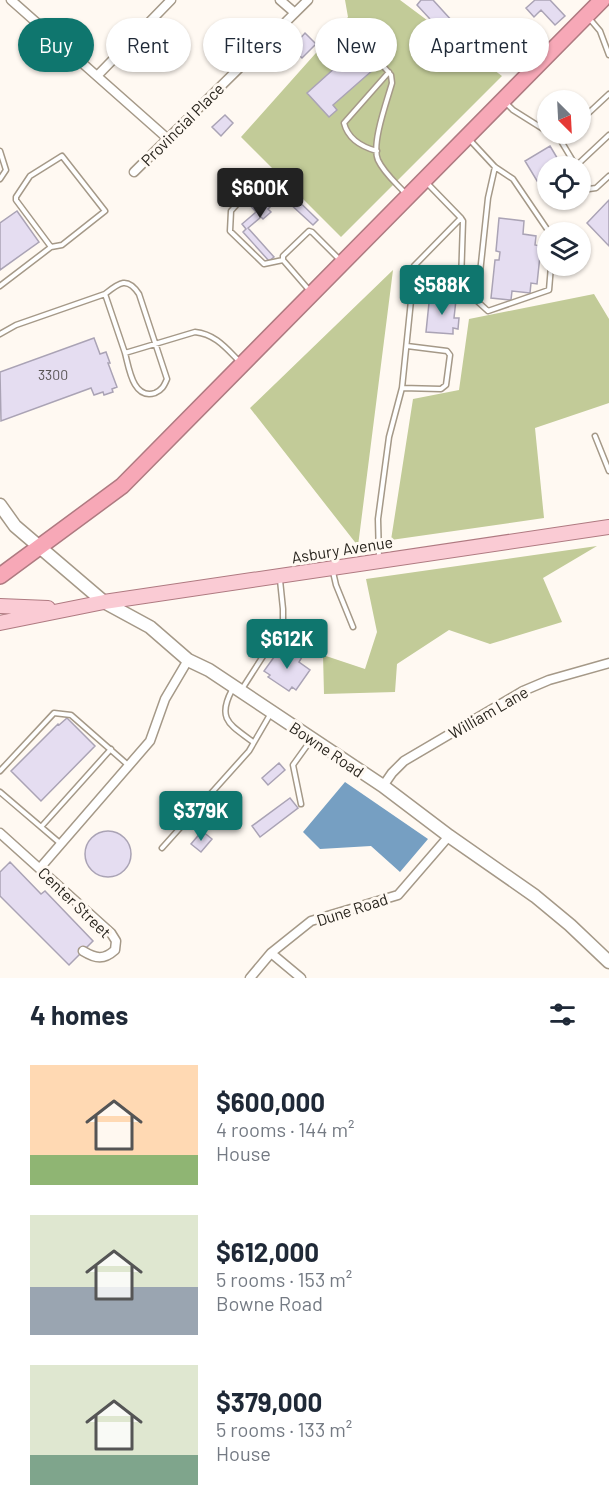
<!DOCTYPE html>
<meta charset="utf-8">
<style>
body{margin:0;font-family:Barlow,sans-serif;background:#f2f2f3;color:#1f2937;height:100vh;display:flex;flex-direction:column;font-size:22px;white-space:nowrap}
*{box-sizing:border-box;margin:0}
p{font-size:20px;color:#747a83}
.icon{flex:none;width:33px;height:33px;fill:none;stroke:currentColor;stroke-width:2;stroke-linecap:round;stroke-linejoin:round}
.map{position:relative;height:978px;overflow:hidden}
.details{display:flex;flex-direction:column;background:#fff;flex:1}
.details>*{flex:none}
.banner{position:absolute;left:18px;top:18px;width:573px;height:54px;display:flex;gap:12px}
.needle{width:39px;rotate:156deg}
.tools{position:absolute;left:537px;top:90px;display:grid;gap:12px}
.tools a{display:grid;place-items:center;width:54px;height:54px;border-radius:50%;background:#fff;box-shadow:0 2px 4px #0004;font-size:30px}
.price{position:absolute;translate:-50% -51px;padding:0 14px;border-radius:6px;background:#0f766e;color:#fff;font-size:20px;line-height:39px;filter:drop-shadow(0 2px 3px #0008)}
.price::after{content:'';position:absolute;left:50%;top:36px;width:18px;height:14px;margin-left:-9px;background:inherit;clip-path:polygon(0 0,100% 0,50% 100%)}
.price.current{background:#222;color:#fff}
ul{padding:0;list-style:none}
li{display:flex;align-items:center;gap:18px;height:150px;padding:0 30px}
li span{display:grid;place-items:center;flex:none;width:168px;height:120px;border-radius:0px;color:#555}
li>.icon{margin-inline-start:auto}
span .icon{width:72px;height:72px;fill:#fffc;stroke-width:1}
li b{font-size:26px}
h2{display:flex;justify-content:space-between;align-items:center;height:72px;padding:0 30px;font-size:26px}
.tag{padding:0 21px;border-radius:27px;background:#fff;box-shadow:0 2px 4px #0004;font-size:21px;line-height:54px}
.tag.current{background:#0f766e;color:#fff}
.map>svg:first-child{display:block}
.forest{fill:#c2cb98}
.water{fill:#769fc2}
.building{fill:#e5ddf1;stroke:#aaa3b5;stroke-width:1.5}
.lines{fill:none;stroke-linecap:round;stroke-linejoin:round}
.lane-casing{stroke:#a59988;stroke-width:7}
.street-casing{stroke:#a59988;stroke-width:11}
.secondary-casing{stroke:#a59988;stroke-width:15}
.primary-casing{stroke:#af7a81;stroke-width:16}
.highway-casing{stroke:#af7a81;stroke-width:18}
.lane{stroke:#fff;stroke-width:4}
.street{stroke:#fff;stroke-width:8}
.secondary{stroke:#fff;stroke-width:12}
.primary{stroke:#facbd4;stroke-width:14}
.highway{stroke:#f7a8b7;stroke-width:15}
.labels{text-anchor:middle;dominant-baseline:central;stroke-width:6;stroke-linejoin:round;paint-order:stroke}
.number-label{font-size:14px;fill:#585353}
.street-label{font-size:16px;fill:#29251e;stroke:#fff9f2}
</style>
<div class="map">
<svg width="609" height="978" viewBox="0 0 609 978">
<rect width="100%" height="100%" fill="#fff9f2"/>
<path class="forest" d="M345 0H400L502 76 341 237 241 137 348 17Z
M393 270 358 546 250 408Z
M594 294 609 319V403L535 428 544 518 391 540 413 399 459 390 469 319Z
M597 546 543 578 562 622 490 644 449 630 397 664 395 692 324 694 323 655 365 669 377 632 366 579Z"/>
<path class="water" d="M345 782 428 839 400 872 371 846 320 849 303 832Z"/>
<path class="building" d="M421 0H433L453 22 442 32 417 5Z
M535 0H550L565 16 555 25 541 10 534 17 526 8Z
M492 30 499 38 504 34 513 44 499 56 496 54 492 57 479 42Z
M305 33 316 44 302 58 293 49 299 44 297 42Z
M356 49 374 69 333 105 337 110 329 117 307 93Z
M225 115 233 123 221 136 212 127Z
M550 146 562 166H548V199L525 161Z
M282 185 318 220 313 225 276 191Z
M270 187 281 197 268 209 271 212 263 219 261 217 248 228 274 257 269 261 243 232 246 229 242 224 256 212 248 203 252 199 250 197 253 194 263 205 270 198 264 192Z
M609 200V246L587 223Z
M17 211 39 242 0 270V223Z
M499 218 524 221 523 234 536 236 535 245 541 246 537 284 531 283 530 293 512 291 511 300 491 298 495 260H499L500 252 496 251Z
M430 293 436 294 435 298 456 300 454 318H459L458 329 453 328V334L426 332Z
M94 338 100 354 106 352 110 363H108L117 387 112 389 113 392 104 395 103 392 94 395 91 388 1 421 0 372Z
M279 650 289 657 293 651 302 657 299 662 310 670 296 690 292 687 289 691 268 677 270 675 264 671Z
M67 718 95 746 41 801 11 771 58 724 59 725Z
M279 763 285 770 268 785 262 778Z
M290 798 298 808 260 837 252 826Z
M202 831 212 839 201 852 191 844Z
M85 854a23 23 0 1 1 46 0a23 23 0 1 1-46 0Z
M10 862 41 894 45 891 93 941 69 965 0 896V872Z"/>
<g class="lines">
<g class="lane-casing">
<path id="lane" d="M589 18 600 31 609 55
M361 41 391 75 392 83C387 101 371 144 378 160 384 173 396 183 405 193
M506 103 513 110 548 132
M580 121 609 94
M551 134 561 141 576 166
M469 139 495 167 513 179 549 232
M561 141 568 134
M0 151 6 170 0 179
M377 151C362 147 348 139 344 123L389 72
M576 166 609 135
M495 167 488 198 477 301 488 311 549 290 551 266
M580 175 589 189 596 188 609 176
M426 182 461 218 463 221 461 282 459 285 413 281 414 266 461 218
M254 185 231 211 230 231 264 264 283 260
M0 286 51 247 62 245 105 211 62 156 30 176 16 197V200L51 247
M309 290 283 260V256L309 231 312 232 340 260
M105 294C119 283 127 276 139 294L167 379C164 386 162 390 155 393 133 400 129 368 125 353
M0 334 16 325 105 294 125 353 195 332C215 334 226 348 239 361
M402 388 441 389 446 385 450 355 447 351 407 346
M595 436 609 471
M379 559 378 519 389 437 402 388 413 281
M333 572 336 585 353 627
M242 689 283 625V609L280 580
M232 690C216 720 231 725 253 742
M0 771 54 713 71 715 128 765
M0 792 61 844
M301 804 293 765 311 740
M41 827 111 749
M162 848 249 751 271 713"/>
</g>
<g class="street-casing">
<path id="street" d="M11 0 168 139
M280 0 295 13
M97 76 171 0
M134 172 308 0
M383 786 392 773 404 761 523 691 549 680 609 663
M0 833 111 933 116 941 115 950C104 960 96 959 83 951
M40 868 150 741 165 699 188 660
M271 953 301 978
M250 978 271 953 311 921 398 895 449 836"/>
</g>
<g class="secondary-casing">
<path id="secondary" d="M0 505 15 526 104 602 150 627 188 660 209 670 383 786 449 836 535 896 570 925 609 962"/>
</g>
<g class="primary-casing">
<path id="primary" d="M0 606 48 608
M0 623 104 602 609 527"/>
</g>
<g class="highway-casing">
<path id="highway" d="M0 576 122 486 602 0"/>
</g>
<use href="#lane" class="lane"/>
<use href="#street" class="street"/>
<use href="#secondary" class="secondary"/>
<use href="#primary" class="primary"/>
<use href="#highway" class="highway"/>
</g>
<g class="labels">
<g class="number-label">
<text x="53" y="374">3300</text>
</g>
<g class="street-label">
<text transform="translate(182 124) rotate(-45)">Provincial Place</text>
<text transform="translate(342 549) rotate(-9)">Asbury Avenue</text>
<text transform="translate(488 712) rotate(-30)">William Lane</text>
<text transform="translate(327 749) rotate(34)">Bowne Road</text>
<text transform="translate(75 902) rotate(44)">Center Street</text>
<text transform="translate(352 909) rotate(-18)">Dune Road</text>
</g>
</g>
</svg>
<div class="tools">
<a><svg class="needle" viewBox="-14 -14 28 28"><path d="M0-13l5 13h-10z" fill="#e53935"/><path d="M0 13l5-13h-10z" fill="#747a83"/></svg></a>
<a><svg class="icon" aria-label="locate" viewBox="0 0 24 24"><circle cx="12" cy="12" r="6"/><path d="M12 2v4M12 18v4M2 12h4M18 12h4"/></svg></a>
<a><svg class="icon" aria-label="layers" viewBox="0 0 24 24"><path d="M12 4l9 5-9 5-9-5zM3 14l9 5 9-5"/></svg></a>
</div>
<b class="price current" style="left:260px;top:219px">$600K</b>
<b class="price" style="left:442px;top:316px">$588K</b>
<b class="price" style="left:287px;top:670px">$612K</b>
<b class="price" style="left:201px;top:842px">$379K</b>
<div class="banner">
<a class="tag current">Buy</a>
<a class="tag">Rent</a>
<a class="tag">Filters</a>
<a class="tag">New</a>
<a class="tag">Apartment</a>
</div>
</div>
<section class="details">
<h2>4 homes<svg class="icon" aria-label="filters" viewBox="0 0 24 24"><path d="M4 7h16M4 17h16"/><circle cx="9" cy="7" r="2"/><circle cx="15" cy="17" r="2"/></svg></h2>
<ul>
<li><span style="background:linear-gradient(#ffd9b3 75%,#8fb573 0)"><svg class="icon" aria-label="home" viewBox="0 0 24 24"><path d="M3 11l9-7 9 7M6 9v11h12V9"/></svg></span><div><b>$600,000</b><p>4 rooms · 144 m²</p><p>House</p></div></li>
<li><span style="background:linear-gradient(#dfe7d0 60%,#9aa5b1 0)"><svg class="icon" aria-label="home" viewBox="0 0 24 24"><path d="M3 11l9-7 9 7M6 9v11h12V9"/></svg></span><div><b>$612,000</b><p>5 rooms · 153 m²</p><p>Bowne Road</p></div></li>
<li><span style="background:linear-gradient(#dfe7d0 75%,#7fa58c 0)"><svg class="icon" aria-label="home" viewBox="0 0 24 24"><path d="M3 11l9-7 9 7M6 9v11h12V9"/></svg></span><div><b>$379,000</b><p>5 rooms · 133 m²</p><p>House</p></div></li>
</ul>
</section>
